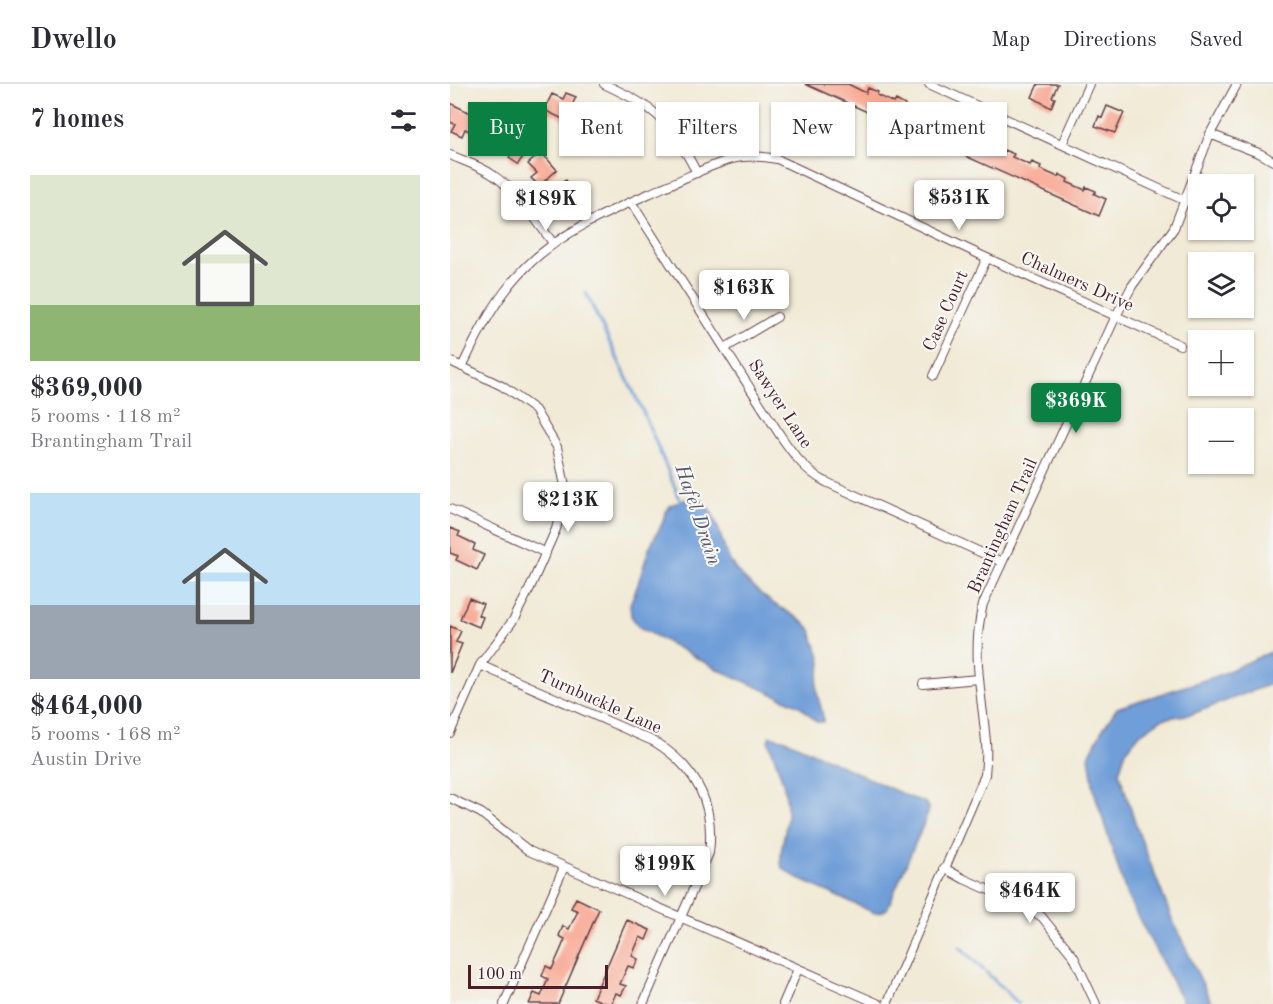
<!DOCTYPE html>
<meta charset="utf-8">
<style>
body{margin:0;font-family:"Old Standard TT",serif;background:#f2f2f3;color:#2b2b33;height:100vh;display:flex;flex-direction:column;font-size:22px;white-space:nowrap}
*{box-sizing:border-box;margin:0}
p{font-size:20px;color:#7c7c81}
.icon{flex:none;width:33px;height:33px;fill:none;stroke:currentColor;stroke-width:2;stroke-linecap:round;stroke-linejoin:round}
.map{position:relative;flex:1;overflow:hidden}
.side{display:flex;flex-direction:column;background:#fff;width:450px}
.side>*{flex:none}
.top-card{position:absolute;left:18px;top:18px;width:570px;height:54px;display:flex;gap:12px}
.tools{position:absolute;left:738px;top:90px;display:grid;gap:12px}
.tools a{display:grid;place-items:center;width:66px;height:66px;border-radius:0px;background:#fff;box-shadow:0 2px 4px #0004;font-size:30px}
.scale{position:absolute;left:18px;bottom:15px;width:140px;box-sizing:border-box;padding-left:6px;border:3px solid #4a1f2b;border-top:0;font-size:16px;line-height:21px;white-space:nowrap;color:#4a1f2b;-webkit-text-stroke:4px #f6f6f2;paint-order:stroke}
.price{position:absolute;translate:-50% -51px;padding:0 14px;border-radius:6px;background:#fff;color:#222;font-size:20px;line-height:39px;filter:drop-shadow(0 2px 3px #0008)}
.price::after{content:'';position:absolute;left:50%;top:36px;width:18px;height:14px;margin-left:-9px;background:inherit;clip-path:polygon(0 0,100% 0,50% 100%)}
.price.active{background:#0b8043;color:#fff}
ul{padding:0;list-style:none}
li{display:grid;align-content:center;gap:12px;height:318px;padding:0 30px}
li span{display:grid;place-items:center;height:186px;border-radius:0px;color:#555}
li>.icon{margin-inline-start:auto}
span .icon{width:108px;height:108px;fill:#fffc;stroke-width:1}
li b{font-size:26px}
h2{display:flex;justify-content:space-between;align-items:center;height:72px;padding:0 30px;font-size:26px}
.tag{padding:0 21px;border-radius:0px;background:#fff;box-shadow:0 2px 4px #0004;font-size:21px;line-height:54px}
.tag.active{background:#0b8043;color:#fff}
header{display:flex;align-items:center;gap:36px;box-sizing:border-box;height:84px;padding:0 30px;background:#fff;border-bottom:2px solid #e1e1e2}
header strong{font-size:28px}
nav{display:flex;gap:33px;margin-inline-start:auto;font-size:21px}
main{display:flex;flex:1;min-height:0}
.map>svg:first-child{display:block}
.water{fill:#6f9ed8;stroke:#5c5e82;stroke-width:1.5}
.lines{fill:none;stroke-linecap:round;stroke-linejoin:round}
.stream{stroke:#6f9ed8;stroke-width:3}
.building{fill:#f8a792}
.street-casing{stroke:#633d45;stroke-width:10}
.street{stroke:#fff;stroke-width:8}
.labels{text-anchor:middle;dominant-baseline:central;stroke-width:4.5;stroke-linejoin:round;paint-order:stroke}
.street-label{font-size:18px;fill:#4a1f2b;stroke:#f6f6f2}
.water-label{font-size:20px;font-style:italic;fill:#595270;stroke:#f6f6f2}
</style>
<header>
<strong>Dwello</strong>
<nav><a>Map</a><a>Directions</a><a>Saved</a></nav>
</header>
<main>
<section class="side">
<h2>7 homes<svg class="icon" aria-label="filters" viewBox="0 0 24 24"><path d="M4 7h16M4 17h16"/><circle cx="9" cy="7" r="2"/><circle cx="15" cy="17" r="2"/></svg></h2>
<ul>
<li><span style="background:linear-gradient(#dfe7d0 70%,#8fb573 0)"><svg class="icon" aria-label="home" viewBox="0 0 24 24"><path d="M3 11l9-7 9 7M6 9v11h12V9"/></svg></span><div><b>$369,000</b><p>5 rooms · 118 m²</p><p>Brantingham Trail</p></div></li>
<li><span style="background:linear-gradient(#bfe0f5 60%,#9aa5b1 0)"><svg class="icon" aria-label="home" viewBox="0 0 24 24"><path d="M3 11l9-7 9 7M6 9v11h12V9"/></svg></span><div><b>$464,000</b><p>5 rooms · 168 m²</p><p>Austin Drive</p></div></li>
</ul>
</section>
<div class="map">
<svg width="823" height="920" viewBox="0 0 823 920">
<rect width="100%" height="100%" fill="#f6f6f2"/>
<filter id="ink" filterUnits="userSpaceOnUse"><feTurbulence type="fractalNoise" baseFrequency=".0167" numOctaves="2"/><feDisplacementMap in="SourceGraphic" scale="12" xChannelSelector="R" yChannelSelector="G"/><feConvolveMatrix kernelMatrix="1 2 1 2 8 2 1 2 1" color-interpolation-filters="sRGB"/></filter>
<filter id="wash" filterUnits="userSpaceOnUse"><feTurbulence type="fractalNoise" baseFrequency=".008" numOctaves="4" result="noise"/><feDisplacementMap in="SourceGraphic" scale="24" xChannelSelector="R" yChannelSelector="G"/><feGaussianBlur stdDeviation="1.35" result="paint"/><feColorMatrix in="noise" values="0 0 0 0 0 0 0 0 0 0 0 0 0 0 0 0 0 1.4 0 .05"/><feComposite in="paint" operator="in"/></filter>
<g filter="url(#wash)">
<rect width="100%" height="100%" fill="#f1ead6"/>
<path class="water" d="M245 412C273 429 267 462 286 486 296 497 308 508 320 517 329 524 357 537 361 546 362 548 362 552 363 555 367 563 371 571 371 580 370 589 365 599 367 607 368 619 374 626 373 638H367L350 622 267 585 189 543 181 532 180 520 187 503 200 462 213 438 215 429 221 421Z
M823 567V599L742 630 712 635 690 650 676 667 669 688 689 750 722 835 762 920H734L677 812 644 707 639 672 651 648 667 624 767 592Z
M320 652 336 656 459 713 474 718 479 723 474 739 437 825 431 828 425 829 347 794 332 784C328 767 336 751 337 733 339 707 327 680 318 656Z"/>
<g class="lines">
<path class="stream" d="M136 209 194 330 231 418
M510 863 569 920"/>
</g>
<g id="blocks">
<path class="building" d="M355 0H398L416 9 418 4 428 8 427 11 444 19 446 16 455 21 454 24 471 32 472 29 482 33 480 36 498 44 500 41 509 45 508 48 526 57 527 53 537 57 535 60 553 69 554 66 564 70 562 73 580 81 582 78 591 82 590 85 608 93 609 90 618 95 617 98 635 106 636 103 646 107 644 110 656 115 649 132Z
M588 0H608L602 13 605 14 601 24 582 13Z
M116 9 126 13 115 36 94 26 102 10 113 15Z
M0 19 61 49 63 46 82 60 68 80 59 74 63 68 44 55 40 64 30 60 33 53 15 45 12 52 1 47 5 40 0 38Z
M657 22 674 29 665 49 645 42 649 32 652 34Z
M91 68 107 86 89 102 81 94 87 89 78 80Z
M116 96 127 117 111 125 105 114 99 117 94 108Z
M0 444 10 448 8 452 25 460 23 466 34 471 27 486 6 476 8 472 0 469Z
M19 514 33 520 28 531 33 533 29 543 10 535Z
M0 542 11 547 6 558 12 560 0 589Z
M126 814 149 825 108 920H79L84 909 91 912 98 895 92 892 96 882 102 885 110 867 115 855 109 852 113 842 119 845 128 827 121 824Z
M177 836 200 846 196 856 190 853 182 872 188 875 184 884 178 882 170 900 176 902 171 911 166 909 161 920H157L143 914Z"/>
</g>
</g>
<g filter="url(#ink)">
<use href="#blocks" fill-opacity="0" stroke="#633d45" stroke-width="1.5"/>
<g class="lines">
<g class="street-casing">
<path id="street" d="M154 0C208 25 219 36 247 89
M479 0 736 117
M760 50 811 70 823 77
M612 60 639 0
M0 71C14 77 30 82 43 91 68 108 85 135 103 159
M181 118 330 351C343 370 355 387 376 398L552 478
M275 264 327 233
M0 277 52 302 85 326 107 363 116 407 106 445 80 504 64 535 30 581 0 649
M12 283C29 247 47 212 76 183 114 145 165 125 214 103 236 94 258 82 282 75 297 71 312 72 327 75L537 174 730 261
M483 292 537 174
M0 425 96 469
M30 581 205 658C247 684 265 721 259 769L193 920
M473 600 528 595
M0 714 31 729 79 767 429 920
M494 784 514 795 573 821 592 833 624 873 646 920
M54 920 114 783
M333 920 348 885
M437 920 535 691C536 680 537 669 536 658 532 611 521 567 533 520L666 232 682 202 724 144 760 50 787 0"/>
</g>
<use href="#street" class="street"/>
</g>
</g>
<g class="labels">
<g class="street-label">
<text transform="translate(627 198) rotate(24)">Chalmers Drive</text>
<text transform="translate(496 227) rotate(-66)">Case Court</text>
<text transform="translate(330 320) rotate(57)">Sawyer Lane</text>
<text transform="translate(553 442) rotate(-66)">Brantingham Trail</text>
<text transform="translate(150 618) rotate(24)">Turnbuckle Lane</text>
</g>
<g class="water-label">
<text transform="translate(247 431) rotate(71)">Hafel Drain</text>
</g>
</g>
</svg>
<div class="tools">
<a><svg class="icon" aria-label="locate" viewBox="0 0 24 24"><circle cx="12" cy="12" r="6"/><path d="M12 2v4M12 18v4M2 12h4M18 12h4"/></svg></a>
<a><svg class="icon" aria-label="layers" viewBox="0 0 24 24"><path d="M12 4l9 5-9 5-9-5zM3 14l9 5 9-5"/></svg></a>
<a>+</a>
<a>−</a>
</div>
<div class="scale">100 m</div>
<b class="price" style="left:509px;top:147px">$531K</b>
<b class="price" style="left:96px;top:148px">$189K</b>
<b class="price" style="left:294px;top:237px">$163K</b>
<b class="price active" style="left:626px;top:350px">$369K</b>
<b class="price" style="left:118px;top:449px">$213K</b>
<b class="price" style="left:215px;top:813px">$199K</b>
<b class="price" style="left:580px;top:840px">$464K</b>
<div class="top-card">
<a class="tag active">Buy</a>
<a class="tag">Rent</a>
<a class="tag">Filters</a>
<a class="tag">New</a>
<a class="tag">Apartment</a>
</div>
</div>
</main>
